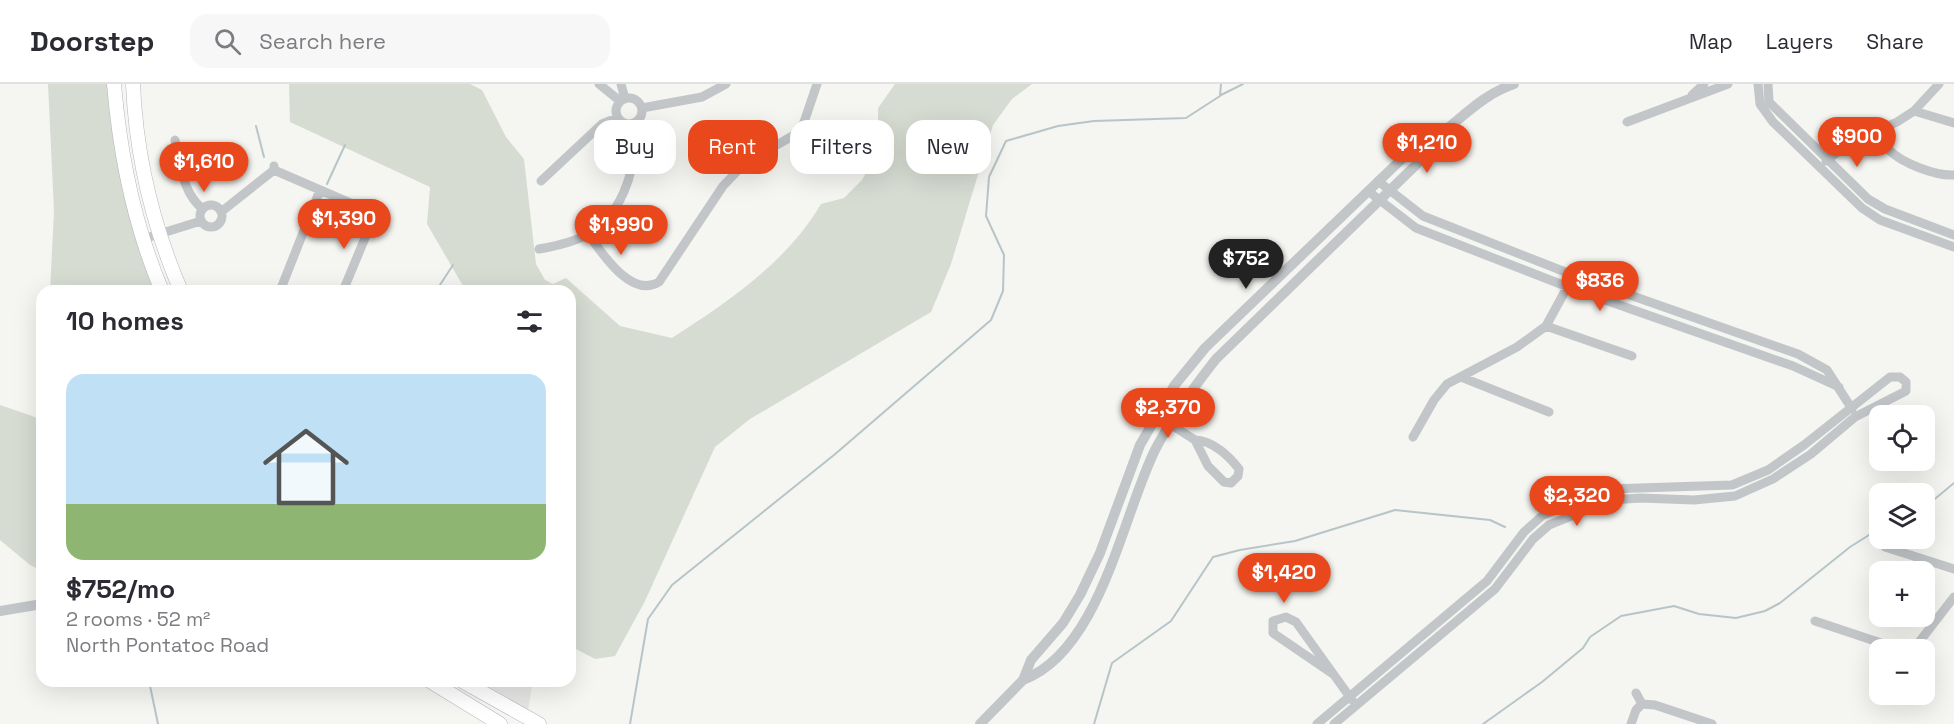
<!DOCTYPE html>
<meta charset="utf-8">
<style>
body{margin:0;font-family:"Space Grotesk",sans-serif;background:#f7f7f7;color:#2b2b33;height:100vh;display:flex;flex-direction:column;font-size:22px;white-space:nowrap}
*{box-sizing:border-box;margin:0}
p{font-size:20px;color:#7c7c81}
.icon{flex:none;width:33px;height:33px;fill:none;stroke:currentColor;stroke-width:2;stroke-linecap:round;stroke-linejoin:round}
.map{position:relative;flex:1;overflow:hidden}
.sheet{position:absolute;left:36px;top:201px;width:540px;height:402px;display:flex;flex-direction:column;background:#fff;border-radius:18px;box-shadow:0 6px 24px #0002}
.sheet>*{flex:none}
.guide{position:absolute;left:594px;top:36px;width:570px;height:54px;display:flex;gap:12px}
.tools{position:absolute;left:1869px;top:321px;display:grid;gap:12px}
.tools a{display:grid;place-items:center;width:66px;height:66px;border-radius:12px;background:#fff;box-shadow:0 6px 24px #0002;font-size:30px}
.price{position:absolute;translate:-50% -51px;padding:0 14px;border-radius:21px;background:#e9481d;color:#fff;font-size:20px;line-height:39px;filter:drop-shadow(0 2px 3px #0008)}
.price::after{content:'';position:absolute;left:50%;top:36px;width:18px;height:14px;margin-left:-9px;background:inherit;clip-path:polygon(0 0,100% 0,50% 100%)}
.price.active{background:#222;color:#fff}
ul{padding:0;list-style:none}
li{display:grid;align-content:center;gap:12px;height:318px;padding:0 30px}
li+li{border-top:2px solid #e1e1e2}
li span{display:grid;place-items:center;height:186px;border-radius:18px;color:#555}
li>.icon{margin-inline-start:auto}
span .icon{width:108px;height:108px;fill:#fffc;stroke-width:1}
li b{font-size:26px}
h2{display:flex;justify-content:space-between;align-items:center;height:72px;padding:0 30px;font-size:26px}
.chip{padding:0 21px;border-radius:18px;background:#fff;box-shadow:0 6px 24px #0002;font-size:21px;line-height:54px}
.chip.active{background:#e9481d;color:#fff}
header{display:flex;align-items:center;gap:36px;box-sizing:border-box;height:84px;padding:0 30px;background:#fff;border-bottom:2px solid #e1e1e2}
header strong{font-size:28px}
nav{display:flex;gap:33px;margin-inline-start:auto;font-size:21px}
.search{width:420px;height:54px;background:#f7f7f7;display:flex;align-items:center;gap:15px;box-sizing:border-box;padding:0 21px;border-radius:18px;color:#7c7c81;font-size:22px}
.map>svg:first-child{display:block}
.built{fill:#e6e7e5}
.green{fill:#d6dcd2}
.lines{fill:none;stroke-linecap:round;stroke-linejoin:round}
.stream{stroke:#b7c5c8;stroke-width:2}
.primary-casing{stroke:#b3b8bb;stroke-width:15}
.minor{stroke:#c2c6c9;stroke-width:9}
.tertiary{stroke:#c2c6c9;stroke-width:10}
.primary{stroke:#fff;stroke-width:14}
</style>
<header>
<strong>Doorstep</strong>
<div class="search"><svg class="icon" aria-label="search" viewBox="0 0 24 24"><circle cx="10" cy="10" r="6"/><path d="M15 15l6 6"/></svg>Search here</div>
<nav><a>Map</a><a>Layers</a><a>Share</a></nav>
</header>
<div class="map">
<svg width="1954" height="640" viewBox="0 0 1954 640">
<rect width="100%" height="100%" fill="#f5f5f1"/>
<path class="built" d="M474 597H533L528 627Z"/>
<path class="green" d="M48 0H113L121 63 162 207H50L54 127Z
M289 0H470L482 6 506 53 524 75 536 180 545 196 553 200 566 194 620 242 672 254C728 218 787 178 821 120L844 114 862 96 878 68V24L895 0H1032L1012 15 993 41 951 180 931 228 750 335 715 363 645 517 615 572 595 575 570 562V207H466L427 140 430 103 290 38Z
M0 321 35 333 42 340V487L30 481 0 456Z"/>
<g class="lines">
<path class="stream" d="M1221 11 1243 0
M256 42 264 73
M327 100 345 61
M436 207 453 181
M1924 418 1930 419 1954 399
M149 597 158 640
M630 640 648 535 672 501 834 371 991 236 1003 207 1004 171 986 132 989 93 1006 57 1058 42 1094 37 1186 34 1220 12 1221 0
M1094 640 1112 579 1171 537 1213 473 1240 466 1295 457 1395 426 1490 436 1505 443
M1483 640 1542 598 1583 564 1590 553 1621 532 1674 522 1699 530 1736 534 1765 527 1780 519 1850 463 1869 451 1880 434"/>
<g class="primary-casing">
<path id="primary" d="M114 0C120 71 134 141 162 207
M133 0C136 71 153 142 181 207
M430 597 500 640
M462 597 539 640"/>
</g>
<path class="minor" d="M599 0 620 17
M621 0 625 15
M1758 0 1760 20 1773 38 1862 124 1880 136 1954 163
M1768 0 1769 18 1868 115 1885 125 1954 151
M1692 11 1704 0
M616 27a13 13 0 1 1 26 0a13 13 0 1 1-26 0Z
M642 24 702 13 726 0
M1914 27 1954 39
M1627 38 1728 0
M1874 47C1879 53 1883 60 1889 66 1902 79 1935 92 1954 91
M175 56C181 80 182 109 203 125
M1826 77 1849 59 1897 38 1914 27 1939 0
M274 86 371 128 370 142 343 207
M541 97 602 40 617 34
M1378 97 1423 132 1573 191 1798 270 1827 286 1852 325
M1368 107 1416 144 1568 203 1793 282 1839 303
M200 132a11 11 0 1 1 22 0a11 11 0 1 1-22 0Z
M221 128 274 86V82
M588 150C602 169 631 215 659 198L723 102 744 80 801 47 817 0
M143 155 201 137
M539 165C551 163 564 160 575 156 622 139 638 85 634 40
M280 207 320 106
M1546 242 1632 272
M1461 293 1549 328
M1156 331 1195 356C1212 356 1229 372 1239 385L1238 392 1231 399 1224 398 1208 382 1195 356
M1413 353 1434 316 1447 300 1517 263 1546 242 1570 198
M1885 463 1954 485
M1815 537 1902 566
M1913 566 1954 513
M1333 590 1273 549V537L1286 533 1296 538 1352 616
M1636 609 1642 620
M1642 620 1655 621 1712 640
M1317 640 1487 497 1524 448 1543 431 1608 405 1732 401 1768 386 1804 361 1890 293H1900L1906 298V307L1855 333 1811 370 1773 395 1735 412 1694 416 1640 414 1611 416 1549 441 1533 455 1495 505 1334 640
M1631 640 1636 626 1642 620"/>
<path class="tertiary" d="M0 527 42 520
M1023 596C1100 567 1122 433 1155 366 1172 333 1193 304 1216 275L1419 78 1433 63 1437 53
M980 640 1023 596 1031 576 1063 539 1080 511 1100 469 1140 361 1174 302 1205 264 1410 67C1419 60 1431 58 1439 51 1464 32 1484 10 1514 0"/>
<use href="#primary" class="primary"/>
</g>
</svg>
<div class="tools">
<a><svg class="icon" aria-label="locate" viewBox="0 0 24 24"><circle cx="12" cy="12" r="6"/><path d="M12 2v4M12 18v4M2 12h4M18 12h4"/></svg></a>
<a><svg class="icon" aria-label="layers" viewBox="0 0 24 24"><path d="M12 4l9 5-9 5-9-5zM3 14l9 5 9-5"/></svg></a>
<a>+</a>
<a>−</a>
</div>
<b class="price" style="left:1857px;top:84px">$900</b>
<b class="price" style="left:1427px;top:90px">$1,210</b>
<b class="price" style="left:204px;top:109px">$1,610</b>
<b class="price" style="left:344px;top:166px">$1,390</b>
<b class="price" style="left:621px;top:172px">$1,990</b>
<b class="price active" style="left:1246px;top:206px">$752</b>
<b class="price" style="left:1600px;top:228px">$836</b>
<b class="price" style="left:1168px;top:355px">$2,370</b>
<b class="price" style="left:1577px;top:443px">$2,320</b>
<b class="price" style="left:1284px;top:520px">$1,420</b>
<div class="guide">
<a class="chip">Buy</a>
<a class="chip active">Rent</a>
<a class="chip">Filters</a>
<a class="chip">New</a>
</div>
<section class="sheet">
<h2>10 homes<svg class="icon" aria-label="filters" viewBox="0 0 24 24"><path d="M4 7h16M4 17h16"/><circle cx="9" cy="7" r="2"/><circle cx="15" cy="17" r="2"/></svg></h2>
<ul>
<li><span style="background:linear-gradient(#bfe0f5 70%,#8fb573 0)"><svg class="icon" aria-label="home" viewBox="0 0 24 24"><path d="M3 11l9-7 9 7M6 9v11h12V9"/></svg></span><div><b>$752/mo</b><p>2 rooms · 52 m²</p><p>North Pontatoc Road</p></div></li>
</ul>
</section>
</div>
